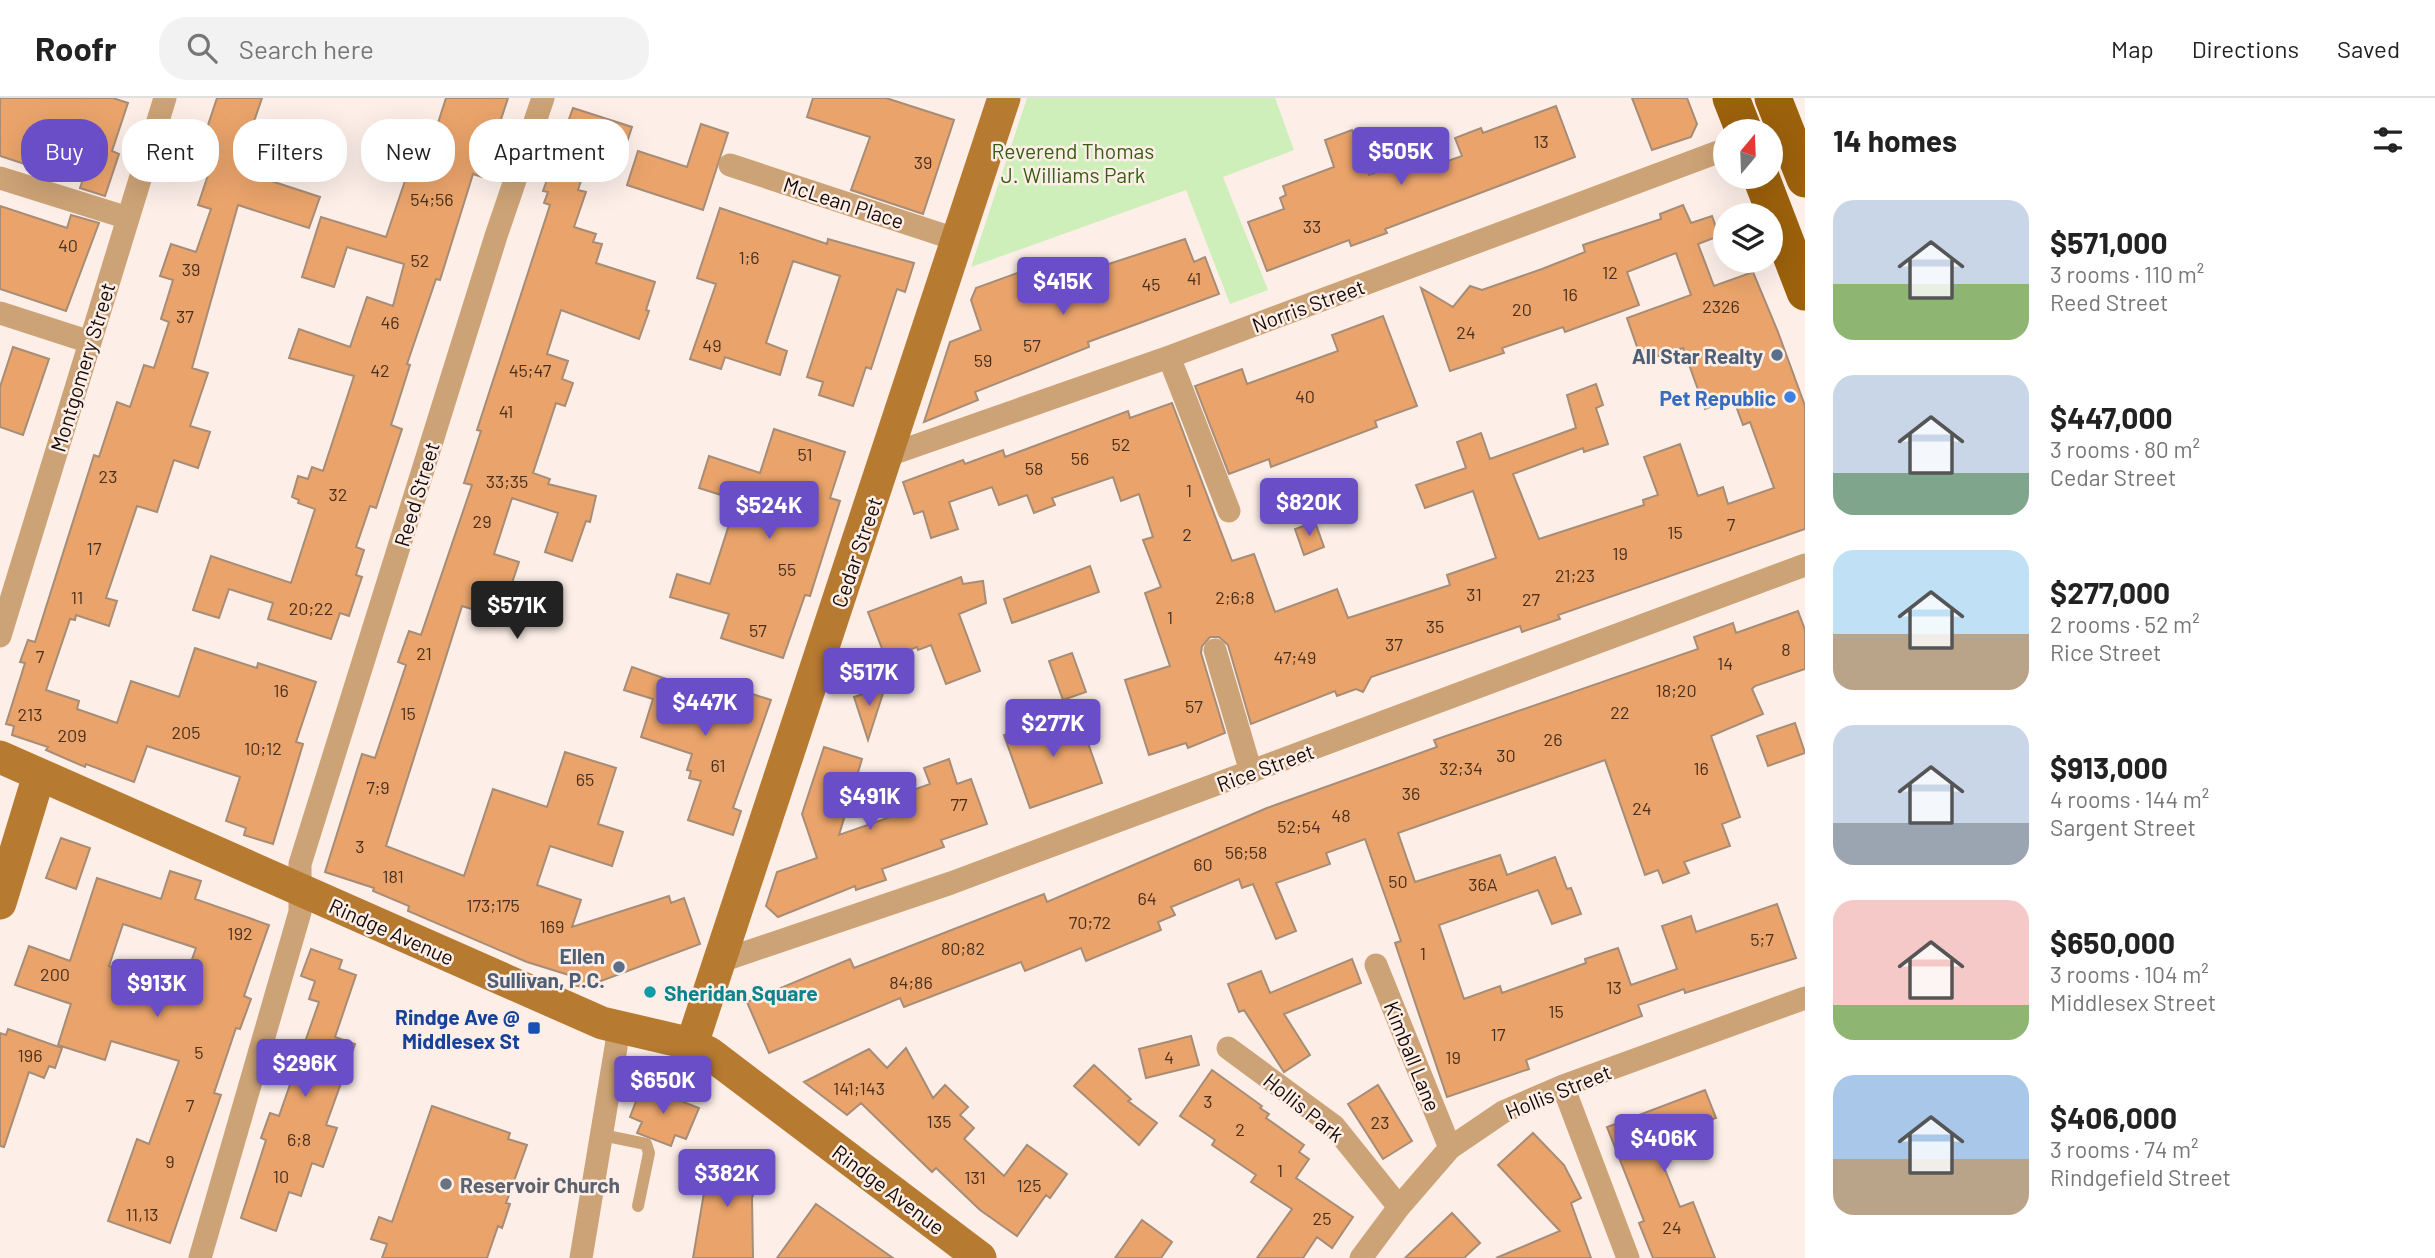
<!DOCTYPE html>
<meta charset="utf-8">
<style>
body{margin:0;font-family:Barlow,sans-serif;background:#f2f2f2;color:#222;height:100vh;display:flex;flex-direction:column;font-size:26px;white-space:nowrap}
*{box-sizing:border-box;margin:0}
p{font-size:23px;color:#767676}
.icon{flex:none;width:38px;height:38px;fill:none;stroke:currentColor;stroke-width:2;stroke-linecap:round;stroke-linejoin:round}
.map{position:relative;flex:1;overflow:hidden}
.drawer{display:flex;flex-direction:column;background:#fff;width:630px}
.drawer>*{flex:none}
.top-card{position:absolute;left:21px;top:21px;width:665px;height:63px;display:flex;gap:14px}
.needle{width:46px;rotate:19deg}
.buttons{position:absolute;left:1713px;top:21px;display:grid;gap:14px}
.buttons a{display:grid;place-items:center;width:70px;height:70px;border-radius:50%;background:#fff;box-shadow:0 7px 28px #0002;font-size:35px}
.price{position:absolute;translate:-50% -60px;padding:0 16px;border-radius:7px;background:#6a4ec7;color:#fff;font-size:23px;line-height:46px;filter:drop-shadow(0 2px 4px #0008)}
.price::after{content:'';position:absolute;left:50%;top:42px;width:21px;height:16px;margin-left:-10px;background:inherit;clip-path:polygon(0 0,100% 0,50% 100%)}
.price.selected{background:#222;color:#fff}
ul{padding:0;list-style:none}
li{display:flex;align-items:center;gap:21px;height:175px;padding:0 28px}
li span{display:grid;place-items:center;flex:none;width:196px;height:140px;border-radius:21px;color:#555}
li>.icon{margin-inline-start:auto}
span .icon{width:84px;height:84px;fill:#fffc;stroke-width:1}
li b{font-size:30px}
h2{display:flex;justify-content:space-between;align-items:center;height:84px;padding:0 28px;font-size:30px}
.pill{padding:0 24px;border-radius:28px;background:#fff;box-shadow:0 7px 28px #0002;font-size:24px;line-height:63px}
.pill.selected{background:#6a4ec7;color:#fff}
header{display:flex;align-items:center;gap:42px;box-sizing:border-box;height:98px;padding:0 35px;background:#fff;border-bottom:2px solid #e0e0e0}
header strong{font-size:33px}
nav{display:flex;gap:38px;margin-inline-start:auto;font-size:24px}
.search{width:490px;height:63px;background:#f2f2f2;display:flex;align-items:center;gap:18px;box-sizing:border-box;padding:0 24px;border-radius:28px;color:#767676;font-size:26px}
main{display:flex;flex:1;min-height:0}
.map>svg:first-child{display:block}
.green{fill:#ceeeba}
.building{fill:#eaa46b;stroke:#a78c76;stroke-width:2;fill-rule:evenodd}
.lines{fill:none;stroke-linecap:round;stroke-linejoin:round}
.lane{stroke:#cca376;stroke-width:12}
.street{stroke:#cca376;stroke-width:23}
.secondary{stroke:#b67a30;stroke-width:33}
.primary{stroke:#9c610c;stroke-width:37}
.service-dot{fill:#5c6f8a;stroke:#fdefe8;stroke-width:2.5}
.shop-dot{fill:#3f7fe0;stroke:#fdefe8;stroke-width:2.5}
.culture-dot{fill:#0f9aa8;stroke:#fdefe8;stroke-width:2.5}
.transit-dot{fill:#1a4fb4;stroke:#fdefe8;stroke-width:2.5}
.worship-dot{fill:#6b7280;stroke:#fdefe8;stroke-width:2.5}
.labels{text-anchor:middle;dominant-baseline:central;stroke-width:5;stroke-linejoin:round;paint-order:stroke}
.number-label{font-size:18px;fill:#4a301e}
.park-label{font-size:21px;fill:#365e12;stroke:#fdefe8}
.street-label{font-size:21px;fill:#150a05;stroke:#fdefe8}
.service-label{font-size:21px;font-weight:bold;fill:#4e5e75;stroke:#fdefe8;text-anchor:end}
.shop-label{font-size:21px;font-weight:bold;fill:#366cbe;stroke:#fdefe8;text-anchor:end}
.culture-label{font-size:21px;font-weight:bold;fill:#0d838f;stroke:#fdefe8;text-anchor:start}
.transit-label{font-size:21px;font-weight:bold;fill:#164399;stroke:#fdefe8;text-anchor:end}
.worship-label{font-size:21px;font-weight:bold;fill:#5b616d;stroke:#fdefe8;text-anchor:start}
</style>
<header>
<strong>Roofr</strong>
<div class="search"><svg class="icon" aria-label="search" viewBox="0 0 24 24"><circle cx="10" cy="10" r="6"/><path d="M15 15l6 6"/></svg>Search here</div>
<nav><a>Map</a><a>Directions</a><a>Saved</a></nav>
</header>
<main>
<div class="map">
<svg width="1805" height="1160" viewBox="0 0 1805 1160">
<rect width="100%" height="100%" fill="#fdefe8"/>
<path class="green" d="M1027 0H1275L1294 52 1223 79 1268 192 1230 206 1186 92 971 169Z"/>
<path class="building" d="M0 0H113L128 5 112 53 119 56 105 98 80 90 84 78 42 65 40 71 0 58Z
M217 0H262L250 35 274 44 262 80 320 99 309 130 238 107 192 270 208 275 190 328 210 334 198 370 174 362 157 414 137 408 106 500 117 503 109 528 76 517 75 522 70 521 46 592 79 603 77 611 117 625 131 583 179 599 195 550 257 570 258 565 316 584 296 644 303 646 273 746 244 737 246 730 226 723 240 679 147 648 134 684 86 666 85 669 46 652 48 649 12 637 14 628 6 626 25 565 20 564 28 542 35 544 94 357 99 359 117 304 130 309 144 267 154 270 169 224 161 221 173 182 160 178 171 146 196 154 211 111 198 107 215 56 200 51Z
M446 0H508L482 79 473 76 440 182 436 181 407 266 410 267 391 327 402 331 376 410 370 408 356 449 364 452 356 477 362 479 349 518 340 515 331 541 268 521 273 505 229 491 219 520 193 512 211 458 291 485 315 411 298 405 299 402 292 399 298 378 308 381 312 369 323 373 354 278 289 260 299 231 350 249 367 199 393 208 404 166 347 149 334 189 302 179 321 119 386 139 407 77 420 81Z
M813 0H886L954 22 923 116 851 92 870 39 807 19Z
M1632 0H1687L1697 26 1691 39 1652 52Z
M1556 8 1575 59 1385 131 1387 135 1351 148 1349 142 1267 173 1248 124 1284 111 1280 100 1286 97 1283 88 1334 69 1325 42 1352 32 1369 77 1418 59 1423 72 1462 58 1455 40 1481 30 1483 35Z
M573 10 632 29 623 56 593 46 578 92 586 94 574 129 596 136 593 144 602 146 596 165 655 184 646 212 649 213 639 241 561 212 547 256 568 263 562 281 573 285 565 308 556 305 533 375 550 381 548 386 596 398 590 424 586 423 572 463 545 454 558 415 512 400 494 456 519 464 511 488 504 486 494 518 462 508 386 748 464 778 493 691 547 709 565 654 616 670 598 726 623 734 612 768 550 748 537 787 581 802 572 829 669 798 671 805 684 800 700 846 585 889 569 887 572 878 527 864 408 813 409 808 373 793 374 790 325 774 362 656 375 660 406 567 398 564 409 533 421 537 472 387 464 385 481 333 477 332 550 107 544 105 548 94 543 93Z
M701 26 728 35 703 112 627 87 638 53 687 69Z
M1683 107 1691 125 1712 118 1719 138 1698 146 1714 188 1753 174 1778 234 1805 308V431L1558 517 1560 521 1522 534 1520 528 1371 579 1363 594 1356 591 1337 598 1335 593 1251 626 1228 547 1219 539H1210L1202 548 1201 555 1225 635 1188 650 1186 645 1149 657 1125 582 1170 568 1145 495 1161 489 1143 442 1153 439 1139 396 1121 403 1113 379 1052 400 1055 407 1034 415 1027 397 999 407 992 389 949 404 958 431 931 440 923 413 914 416 903 384 963 362 965 366 1003 352 1005 359 1128 313 1130 320 1172 305 1232 463 1254 456 1275 514 1337 491 1348 520 1450 487 1447 477 1496 460 1473 393 1425 410 1416 387 1466 370 1457 344 1481 335 1490 361 1576 330 1567 297 1596 286 1603 307 1596 310 1608 346 1584 354 1583 350 1513 376 1539 441 1644 407 1643 402 1658 397 1644 359 1680 346 1698 398 1723 389 1728 406 1774 390 1750 324 1743 327 1733 300 1705 311 1683 250 1642 263 1627 220 1691 197 1676 155 1627 174 1639 207 1565 234 1563 229 1502 250 1504 255 1450 273 1421 190 1453 209 1470 188 1482 192 1542 171 1585 154 1583 147 1661 121 1660 116Z
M0 108 67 130 71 117 99 125 66 213 0 191Z
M720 110 827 146 828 141 914 165 905 194 897 191 871 271 866 269 853 308 819 297 823 284 807 279 840 178 793 163 766 245 787 253 780 277 725 259 721 271 690 261 716 186 697 180Z
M1185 141 1194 164 1205 159 1219 196 1088 244 1089 249 975 294 978 302 924 324 950 244 981 232 971 202 976 190 1020 174 1023 181 1068 166 1072 178Z
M1383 218 1417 308 1375 323 1377 329 1271 369 1269 361 1229 376 1195 288 1242 271 1247 286 1338 253 1332 237Z
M13 249 49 261 23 337 0 329V289Z
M774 331 845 354 830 400 840 403 810 498 805 497 783 560 721 540 729 516 670 499 677 476 710 486 737 402 699 390 709 358 760 375Z
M1315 424 1324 449 1304 457 1295 431Z
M1090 468 1099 494 1012 525 1004 501Z
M961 479 963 486 983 483 986 505 959 516 980 573 946 586 931 547 918 552 917 549 886 561 868 514Z
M1798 513 1805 532V571L1755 588 1752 591 1763 616 1711 638 1740 719 1722 726 1730 748 1684 764 1689 775 1663 785 1658 772 1645 777 1605 662 1398 735 1415 784 1500 757 1507 777 1555 759 1567 791 1571 790 1581 816 1552 826 1538 792 1439 827 1464 901 1500 888 1502 895 1586 865 1585 861 1618 850 1631 887 1677 871 1662 828 1691 818 1696 834 1777 806 1796 860 1685 895 1684 891 1638 907 1642 918 1526 962 1529 971 1447 999 1395 845 1401 843 1365 741 1326 755 1330 766 1276 785 1296 833 1276 841 1253 786 1242 790 1239 781 1171 809 1175 817 1158 824 1161 832 1086 863 1081 850 1025 873 1021 864 904 909 900 900 769 955 747 904 850 861 854 870 1044 796 1047 804 1267 710 1437 649 1434 642 1698 551 1694 539 1733 525 1736 535Z
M1072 555 1086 594 1063 602 1049 563Z
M632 569 695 591 705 593 709 582 771 602 733 710 741 713 733 737 688 722 701 683 689 680 691 673 687 672 692 656 641 639 653 601 624 592Z
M885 589 868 642 854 599Z
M1076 611 1102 685 1030 710 1004 637Z
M1795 625 1805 655 1768 668 1757 638Z
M824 649 862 661 839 737 905 714 899 697 930 686 924 670 949 661 957 686 971 681 987 726 941 742 944 749 882 771 886 782 856 792 855 788 778 819 766 808 777 774 817 760 802 716Z
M61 740 90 750 76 791 46 780Z
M170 773 201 783 195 801 269 827 244 898 251 901 240 931 236 930 214 995 221 997 170 1145 108 1123 137 1041 149 1046 179 963 111 943 105 962 58 947 71 906 15 887 29 848 70 863 97 780 161 801ZM123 826 196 850 181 892 109 868Z
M311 851 342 862 339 871 356 877 335 939 355 946 326 1027 337 1030 323 1069 312 1065 301 1098 289 1094 276 1133 241 1120 266 1042 261 1040 270 1015 279 1018 319 904 309 901 315 883 301 878Z
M1352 861 1361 885 1284 916 1310 957 1284 974 1244 912 1239 914 1228 886 1261 873 1270 895Z
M8 931 62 950 55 970 49 968 44 980 29 974 4 1049 0 1048V935L6 937Z
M1191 938 1199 967 1146 980 1139 951Z
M906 950 933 1000 945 987 968 1009 960 1017 974 1030 964 1041 1004 1078 1027 1047 1067 1076 1050 1100 1046 1097 1017 1138 980 1112 936 1070 932 1074 861 1005 847 1017 804 984 869 951 887 970Z
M1094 967 1131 1001 1128 1003 1157 1025 1139 1047 1074 988Z
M1212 972 1262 1008 1260 1010 1269 1016 1266 1020 1304 1047 1299 1054 1309 1061 1296 1080 1353 1119 1332 1150 1317 1139 1303 1160H1257L1292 1111 1251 1084 1256 1077 1212 1047 1215 1042 1180 1018Z
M1378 987 1412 1043 1383 1061 1348 1006Z
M642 988 699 1010 686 1041 675 1037 671 1048 637 1035 642 1024 630 1019Z
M1705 992 1716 1020 1695 1028 1702 1048 1662 1064 1680 1109 1693 1104 1715 1160H1653L1639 1125 1644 1123 1607 1029Z
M432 1008 510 1035 508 1041 527 1047 506 1105 510 1106 502 1130 498 1128 487 1160H382L387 1146 371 1141 379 1119 392 1124Z
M1533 1035 1564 1067 1581 1100 1571 1105 1591 1160H1496L1560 1133 1498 1067Z
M715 1053 762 1068 752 1100 753 1160H693L707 1077Z
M816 1106 893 1160H777Z
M1452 1115 1480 1145 1464 1160H1405Z
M1142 1122 1172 1144 1161 1160H1115Z"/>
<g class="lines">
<path class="lane" d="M602 1037 646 1046 649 1055 638 1108"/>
<path class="street" d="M730 67 958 142
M0 80 128 120
M0 215 90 244
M1169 259 1229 413
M889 357 1169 259 1726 51
M0 538 165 0
M1215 552 1251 674
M721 863 951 785 1805 467
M1376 867 1450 1050
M1228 950 1334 1028 1399 1109
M1563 988 1628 1160
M200 1160 300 814V766L496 138 543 0
M581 1160 619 931
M1361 1160 1399 1109 1450 1050 1503 1014 1563 988 1805 900"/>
<path class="secondary" d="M0 659 602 925 692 946 709 955 980 1160
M0 805 39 677
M692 946 1004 0"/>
<path class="primary" d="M1731 0 1744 33
M1773 0 1805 81
M1761 79 1805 194"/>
</g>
<g class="service-dot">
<circle cx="1777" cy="257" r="7"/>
<circle cx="619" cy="869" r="7"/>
</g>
<circle class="shop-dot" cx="1790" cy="299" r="7"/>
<circle class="culture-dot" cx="650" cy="894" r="7"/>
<rect class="transit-dot" x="527" y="923" width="14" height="14" rx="3.5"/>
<circle class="worship-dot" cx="446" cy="1086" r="7"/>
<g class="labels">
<g class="number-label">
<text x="1541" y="43">13</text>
<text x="923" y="64">39</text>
<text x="432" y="101">54;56</text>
<text x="1312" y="128">33</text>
<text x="68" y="147">40</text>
<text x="749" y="159">1;6</text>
<text x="420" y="162">52</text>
<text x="191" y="171">39</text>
<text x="1610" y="174">12</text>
<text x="1194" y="180">41</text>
<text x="1151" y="186">45</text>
<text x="1570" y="196">16</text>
<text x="1721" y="208">2326</text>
<text x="1522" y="211">20</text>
<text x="185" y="218">37</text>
<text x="390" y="224">46</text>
<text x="1466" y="234">24</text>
<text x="712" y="247">49</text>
<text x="1032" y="247">57</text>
<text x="983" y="262">59</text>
<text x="380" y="272">42</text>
<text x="530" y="272">45;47</text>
<text x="1305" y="298">40</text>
<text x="506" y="313">41</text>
<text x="1121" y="346">52</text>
<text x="805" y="356">51</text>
<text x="1080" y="360">56</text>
<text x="1034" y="370">58</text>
<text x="108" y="378">23</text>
<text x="507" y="383">33;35</text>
<text x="1189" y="392">1</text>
<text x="338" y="396">32</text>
<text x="482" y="423">29</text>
<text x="1731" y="426">7</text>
<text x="1675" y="434">15</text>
<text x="1187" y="436">2</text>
<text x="94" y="450">17</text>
<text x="1620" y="455">19</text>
<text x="787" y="471">55</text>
<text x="1575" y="477">21;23</text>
<text x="1474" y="496">31</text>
<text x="77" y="499">11</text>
<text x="1235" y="499">2;6;8</text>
<text x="1531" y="501">27</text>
<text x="311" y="510">20;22</text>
<text x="1170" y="519">1</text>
<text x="1435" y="528">35</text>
<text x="758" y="532">57</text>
<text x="1394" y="546">37</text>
<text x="1786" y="551">8</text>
<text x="424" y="555">21</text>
<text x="40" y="558">7</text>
<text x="1295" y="559">47;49</text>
<text x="1725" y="565">14</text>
<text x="281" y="592">16</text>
<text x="1676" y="592">18;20</text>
<text x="1194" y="608">57</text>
<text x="1620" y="614">22</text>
<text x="408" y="615">15</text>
<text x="30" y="616">213</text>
<text x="186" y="634">205</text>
<text x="72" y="637">209</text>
<text x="1553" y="641">26</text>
<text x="263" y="650">10;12</text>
<text x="1506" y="657">30</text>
<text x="718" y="667">61</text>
<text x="1461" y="670">32;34</text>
<text x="1701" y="670">16</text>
<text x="585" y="681">65</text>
<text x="378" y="689">7;9</text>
<text x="1411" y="695">36</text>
<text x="959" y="706">77</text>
<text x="1642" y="710">24</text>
<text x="1341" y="717">48</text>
<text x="1299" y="728">52;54</text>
<text x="360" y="748">3</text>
<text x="1246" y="754">56;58</text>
<text x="1203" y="766">60</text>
<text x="393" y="778">181</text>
<text x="1398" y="783">50</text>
<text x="1483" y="786">36A</text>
<text x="1147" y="800">64</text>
<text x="493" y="807">173;175</text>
<text x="1090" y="824">70;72</text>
<text x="552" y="828">169</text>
<text x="240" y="835">192</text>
<text x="1762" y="841">5;7</text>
<text x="963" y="850">80;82</text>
<text x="1423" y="855">1</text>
<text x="55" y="876">200</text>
<text x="911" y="884">84;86</text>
<text x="1614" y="889">13</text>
<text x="1556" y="913">15</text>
<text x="1498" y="936">17</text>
<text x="199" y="954">5</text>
<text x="30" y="957">196</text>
<text x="1169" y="959">4</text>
<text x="1453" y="959">19</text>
<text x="859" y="990">141;143</text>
<text x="1208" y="1003">3</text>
<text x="190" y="1007">7</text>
<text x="939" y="1023">135</text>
<text x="1380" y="1024">23</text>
<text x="1240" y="1031">2</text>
<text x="299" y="1041">6;8</text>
<text x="170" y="1063">9</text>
<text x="1280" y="1072">1</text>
<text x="281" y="1078">10</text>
<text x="975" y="1079">131</text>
<text x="1029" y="1087">125</text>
<text x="142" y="1116">11,13</text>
<text x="1322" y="1120">25</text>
<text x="1672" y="1129">24</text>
</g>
<g class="park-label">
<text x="1073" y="52">Reverend Thomas<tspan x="1073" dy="24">J. Williams Park</tspan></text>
</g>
<g class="street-label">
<text transform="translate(844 104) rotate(18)">McLean Place</text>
<text transform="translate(1308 207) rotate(-20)">Norris Street</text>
<text transform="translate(82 269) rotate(-73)">Montgomery Street</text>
<text transform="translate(416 396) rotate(-73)">Reed Street</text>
<text transform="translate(856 454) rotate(-71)">Cedar Street</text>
<text transform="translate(1265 669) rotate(-20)">Rice Street</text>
<text transform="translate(392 833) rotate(24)">Rindge Avenue</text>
<text transform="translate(1413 958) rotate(68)">Kimball Lane</text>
<text transform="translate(1558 993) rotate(-22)">Hollis Street</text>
<text transform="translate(1304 1009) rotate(39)">Hollis Park</text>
<text transform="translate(889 1091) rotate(37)">Rindge Avenue</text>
</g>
<g class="service-label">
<text x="1763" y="257">All Star Realty</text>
<text x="605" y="857">Ellen<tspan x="605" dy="24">Sullivan, P.C.</tspan></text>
</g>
<g class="shop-label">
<text x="1776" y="299">Pet Republic</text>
</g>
<g class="culture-label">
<text x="664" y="894">Sheridan Square</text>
</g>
<g class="transit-label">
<text x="520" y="918">Rindge Ave @<tspan x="520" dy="24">Middlesex St</tspan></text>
</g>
<g class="worship-label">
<text x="460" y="1086">Reservoir Church</text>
</g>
</g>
</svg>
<div class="buttons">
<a><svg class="needle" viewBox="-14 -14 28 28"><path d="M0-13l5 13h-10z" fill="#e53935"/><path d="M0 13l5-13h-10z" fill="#767676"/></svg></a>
<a><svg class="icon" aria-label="layers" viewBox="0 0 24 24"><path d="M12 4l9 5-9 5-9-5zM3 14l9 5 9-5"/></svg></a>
</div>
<b class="price" style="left:1401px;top:89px">$505K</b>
<b class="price" style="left:1063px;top:219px">$415K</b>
<b class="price" style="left:1309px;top:440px">$820K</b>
<b class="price" style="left:769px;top:443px">$524K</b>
<b class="price selected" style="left:517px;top:543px">$571K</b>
<b class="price" style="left:869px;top:610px">$517K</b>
<b class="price" style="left:705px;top:640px">$447K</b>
<b class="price" style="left:1053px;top:661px">$277K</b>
<b class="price" style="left:870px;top:734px">$491K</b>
<b class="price" style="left:157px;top:921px">$913K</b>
<b class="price" style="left:305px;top:1001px">$296K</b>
<b class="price" style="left:663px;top:1018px">$650K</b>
<b class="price" style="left:1664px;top:1076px">$406K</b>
<b class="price" style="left:727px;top:1111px">$382K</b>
<div class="top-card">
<a class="pill selected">Buy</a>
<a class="pill">Rent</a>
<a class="pill">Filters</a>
<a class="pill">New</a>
<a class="pill">Apartment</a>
</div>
</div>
<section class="drawer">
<h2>14 homes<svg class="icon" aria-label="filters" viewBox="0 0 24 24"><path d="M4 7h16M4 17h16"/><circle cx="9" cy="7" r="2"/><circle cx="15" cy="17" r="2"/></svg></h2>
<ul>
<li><span style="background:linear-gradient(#c9d6e8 60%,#8fb573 0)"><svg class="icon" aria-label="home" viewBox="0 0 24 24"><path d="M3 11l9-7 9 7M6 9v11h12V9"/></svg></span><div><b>$571,000</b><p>3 rooms · 110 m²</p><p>Reed Street</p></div></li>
<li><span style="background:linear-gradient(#c9d6e8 70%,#7fa58c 0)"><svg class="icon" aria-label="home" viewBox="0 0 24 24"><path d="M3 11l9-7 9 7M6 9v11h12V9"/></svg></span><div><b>$447,000</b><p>3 rooms · 80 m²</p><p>Cedar Street</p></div></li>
<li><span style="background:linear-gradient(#bfe0f5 60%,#b9a48a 0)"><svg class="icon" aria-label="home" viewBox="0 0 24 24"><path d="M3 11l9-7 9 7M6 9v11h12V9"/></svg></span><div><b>$277,000</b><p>2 rooms · 52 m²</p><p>Rice Street</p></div></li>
<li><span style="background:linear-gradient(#c9d6e8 70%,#9aa5b1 0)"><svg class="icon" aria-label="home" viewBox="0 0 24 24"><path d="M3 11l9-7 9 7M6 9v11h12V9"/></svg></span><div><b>$913,000</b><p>4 rooms · 144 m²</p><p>Sargent Street</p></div></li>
<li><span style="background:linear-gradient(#f6c9c9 75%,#8fb573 0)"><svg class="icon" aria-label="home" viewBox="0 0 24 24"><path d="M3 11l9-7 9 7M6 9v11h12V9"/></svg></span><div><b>$650,000</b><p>3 rooms · 104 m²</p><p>Middlesex Street</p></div></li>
<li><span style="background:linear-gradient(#a9c7e8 60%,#b9a48a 0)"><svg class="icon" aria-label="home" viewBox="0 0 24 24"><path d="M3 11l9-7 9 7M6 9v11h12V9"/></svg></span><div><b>$406,000</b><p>3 rooms · 74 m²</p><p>Rindgefield Street</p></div></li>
</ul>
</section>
</main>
